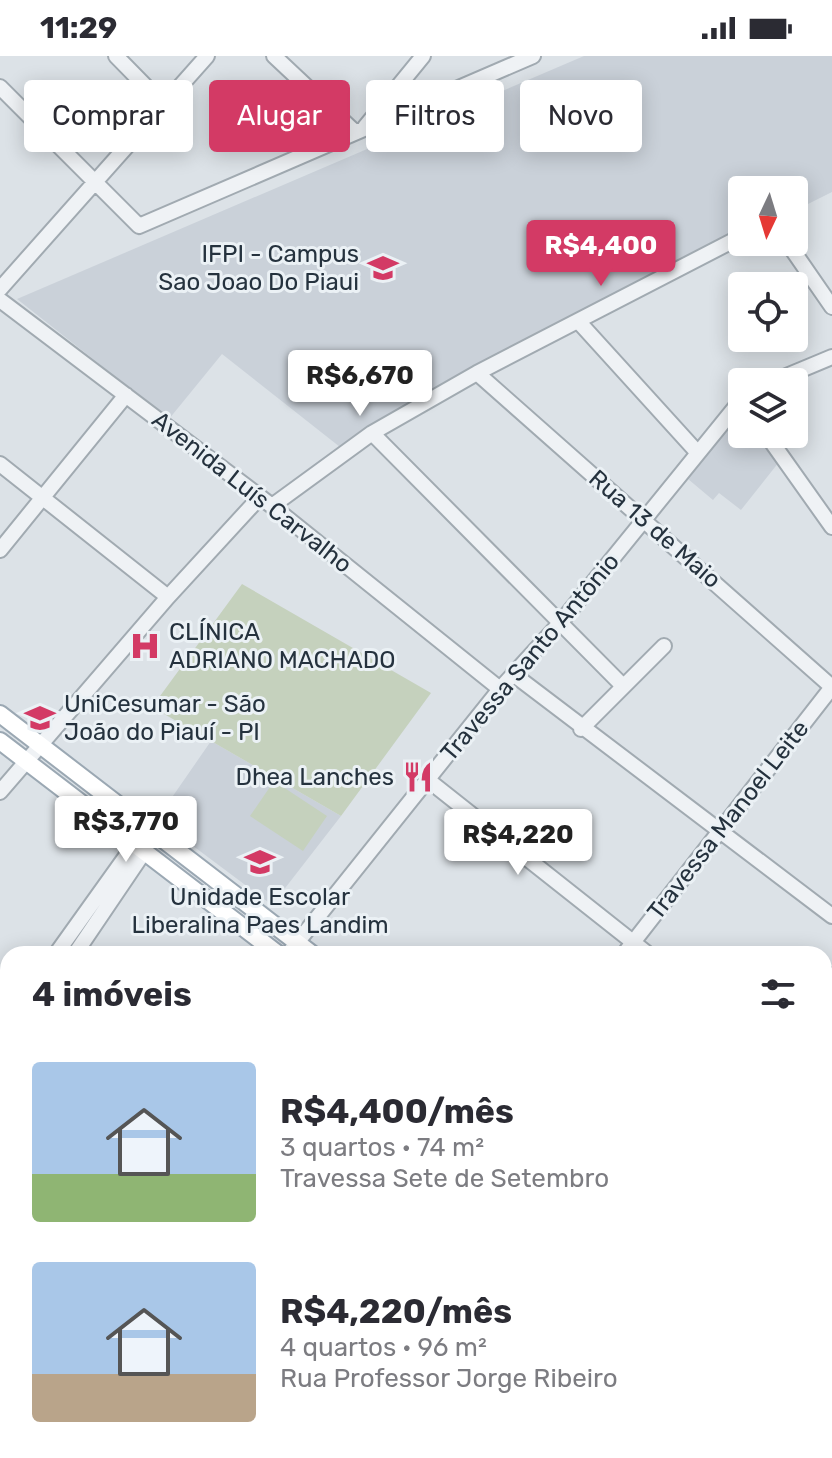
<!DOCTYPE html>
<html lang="pt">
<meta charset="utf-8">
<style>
body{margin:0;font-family:Rubik,sans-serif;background:#f7f7f7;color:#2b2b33;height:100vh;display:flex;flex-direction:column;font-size:30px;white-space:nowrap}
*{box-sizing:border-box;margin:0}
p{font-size:26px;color:#7c7c81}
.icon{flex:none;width:44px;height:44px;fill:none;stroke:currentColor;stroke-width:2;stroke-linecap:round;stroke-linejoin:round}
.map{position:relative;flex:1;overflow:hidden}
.panel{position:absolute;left:0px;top:890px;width:832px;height:512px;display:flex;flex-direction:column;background:#fff;border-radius:24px 24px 0 0;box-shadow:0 4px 20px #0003}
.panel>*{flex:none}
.banner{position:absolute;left:24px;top:24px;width:784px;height:72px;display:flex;gap:16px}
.needle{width:52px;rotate:184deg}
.tools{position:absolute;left:728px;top:120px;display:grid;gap:16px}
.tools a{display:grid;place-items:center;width:80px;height:80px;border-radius:8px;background:#fff;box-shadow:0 4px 20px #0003;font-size:40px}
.price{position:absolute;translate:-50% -68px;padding:0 18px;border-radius:8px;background:#fff;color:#222;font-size:26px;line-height:52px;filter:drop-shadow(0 2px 4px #0008)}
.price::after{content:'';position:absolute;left:50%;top:48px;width:24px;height:18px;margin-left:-12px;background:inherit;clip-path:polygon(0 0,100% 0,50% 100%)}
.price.selected{background:#d33a65;color:#fff}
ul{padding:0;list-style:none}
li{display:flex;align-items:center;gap:24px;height:200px;padding:0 32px}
li span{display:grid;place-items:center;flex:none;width:224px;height:160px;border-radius:8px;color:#555}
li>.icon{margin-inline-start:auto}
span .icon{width:96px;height:96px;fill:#fffc;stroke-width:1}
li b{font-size:34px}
h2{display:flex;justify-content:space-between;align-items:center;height:96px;padding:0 32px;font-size:34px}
.chip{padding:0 28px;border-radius:8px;background:#fff;box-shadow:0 4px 20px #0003;font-size:28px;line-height:72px}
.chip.selected{background:#d33a65;color:#fff}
.status{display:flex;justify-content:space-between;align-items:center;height:56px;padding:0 40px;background:#fff;direction:ltr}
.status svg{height:22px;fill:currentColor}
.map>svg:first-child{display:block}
.built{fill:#cad1d9}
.green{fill:#c5d1bd}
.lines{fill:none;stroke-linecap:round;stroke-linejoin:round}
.minor-casing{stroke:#a1aab1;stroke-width:18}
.major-casing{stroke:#9ba8b3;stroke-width:20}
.minor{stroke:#eff2f5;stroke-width:14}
.major{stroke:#fff;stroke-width:16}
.labels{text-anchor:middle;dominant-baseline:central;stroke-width:6;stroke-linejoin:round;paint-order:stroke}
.poi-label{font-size:24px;fill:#25323e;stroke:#ebf1f5;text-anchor:end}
.street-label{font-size:24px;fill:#25323e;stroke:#ebf1f5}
</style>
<div class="status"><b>11:29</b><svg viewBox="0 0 49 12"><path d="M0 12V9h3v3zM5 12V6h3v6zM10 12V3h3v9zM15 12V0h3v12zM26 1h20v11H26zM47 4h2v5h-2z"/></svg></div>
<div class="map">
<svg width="832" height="1402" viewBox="0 0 832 1402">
<rect width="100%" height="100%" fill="#dce2e7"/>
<path class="built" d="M584 0H832V136L794 155V134H742V180L476 309 340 391 222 298 169 363 17 243Z
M740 358 742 378H756L779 406 741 454 719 437 713 444 688 423Z
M211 685 341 760 272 849 157 763Z
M825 1332 832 1337V1402H782L777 1399 781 1394H824Z
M132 1394H198L190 1402H140Z"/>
<path class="green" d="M242 528 431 637 341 760 152 651Z
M274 725 327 760 303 795 250 760Z
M0 1296 8 1304V1391L0 1384Z
M11 1394H94L101 1402H20Z"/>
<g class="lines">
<g class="minor-casing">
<path id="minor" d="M116 0 164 49
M274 0 355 76
M0 31 139 170 533 0
M365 71 423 0
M787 186 832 251
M0 233 207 0
M0 244 272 450 500 633
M578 265 697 396
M477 317 832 631 624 898
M772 326 832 301
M372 377 623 630
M766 378 832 471
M0 408 168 541
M272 450 372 377 477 317 742 180
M0 494 126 339
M513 618 832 860
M581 673 664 590
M428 724 648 898
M0 736 168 541 259 442
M56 898 134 789
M75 898 144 796
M288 898 500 633 561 566 742 343
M824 930 832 919
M0 943 8 948
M0 981 8 972
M824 1029 832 1034
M824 1099 832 1088
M824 1203 832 1208
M0 1268 8 1259
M0 1393 10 1402
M109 1394 117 1402
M294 1394 304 1402
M640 1394 651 1402
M226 1402 232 1394
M450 1402 456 1394
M622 1402 627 1394
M765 1402 770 1394"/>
</g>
<g class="major-casing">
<path id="major" d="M0 658 312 898
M0 685 278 898
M824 1292 832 1298
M824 1320 832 1326"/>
</g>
<use href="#minor" class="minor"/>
<use href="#major" class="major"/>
</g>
<defs>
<g id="university-bare" transform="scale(2.4)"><path d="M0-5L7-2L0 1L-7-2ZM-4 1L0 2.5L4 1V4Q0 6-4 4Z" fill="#d33a65" stroke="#ebf1f5" stroke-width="2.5" paint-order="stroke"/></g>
<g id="hospital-bare" transform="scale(2.4)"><path d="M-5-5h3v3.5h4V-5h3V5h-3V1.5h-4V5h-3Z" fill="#d33a65" stroke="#ebf1f5" stroke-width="2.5" paint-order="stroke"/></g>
<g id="restaurant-bare" transform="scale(2.4)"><path d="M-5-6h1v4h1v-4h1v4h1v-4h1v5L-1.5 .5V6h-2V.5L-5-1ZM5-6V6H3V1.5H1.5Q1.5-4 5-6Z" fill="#d33a65" stroke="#ebf1f5" stroke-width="2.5" paint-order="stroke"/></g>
<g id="school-bare" transform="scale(2.4)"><path d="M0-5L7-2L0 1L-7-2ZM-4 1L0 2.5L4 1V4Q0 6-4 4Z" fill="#d33a65" stroke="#ebf1f5" stroke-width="2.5" paint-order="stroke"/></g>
</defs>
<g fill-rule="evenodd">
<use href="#university-bare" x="383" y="212"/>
<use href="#hospital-bare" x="145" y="590"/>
<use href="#university-bare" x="40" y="662"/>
<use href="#restaurant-bare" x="418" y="721"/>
<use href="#school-bare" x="260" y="806"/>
</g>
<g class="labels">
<g class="poi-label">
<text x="359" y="198">IFPI - Campus<tspan x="359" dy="28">Sao Joao Do Piaui</tspan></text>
<text x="169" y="576" text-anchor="start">CLÍNICA<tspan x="169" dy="28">ADRIANO MACHADO</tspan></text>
<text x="64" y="648" text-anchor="start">UniCesumar - São<tspan x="64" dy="28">João do Piauí - PI</tspan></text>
<text x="394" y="721">Dhea Lanches</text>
<text x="260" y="841" text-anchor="middle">Unidade Escolar<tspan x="260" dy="28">Liberalina Paes Landim</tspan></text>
</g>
<g class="street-label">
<text transform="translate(252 436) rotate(38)">Avenida Luís Carvalho</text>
<text transform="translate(655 473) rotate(41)">Rua 13 de Maio</text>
<text transform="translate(530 601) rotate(-50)">Travessa Santo Antônio</text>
<text transform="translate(728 764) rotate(-52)">Travessa Manoel Leite</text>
</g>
</g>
</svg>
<div class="tools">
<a><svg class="needle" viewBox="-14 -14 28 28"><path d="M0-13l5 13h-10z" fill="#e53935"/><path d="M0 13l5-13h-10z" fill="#7c7c81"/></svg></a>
<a><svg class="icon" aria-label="locate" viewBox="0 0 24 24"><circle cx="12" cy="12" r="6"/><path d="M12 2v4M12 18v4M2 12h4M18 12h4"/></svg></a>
<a><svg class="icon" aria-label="layers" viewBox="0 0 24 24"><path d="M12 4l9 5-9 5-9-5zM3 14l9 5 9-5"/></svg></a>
</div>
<b class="price selected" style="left:601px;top:232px">R$4,400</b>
<b class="price" style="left:360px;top:362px">R$6,670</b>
<b class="price" style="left:126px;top:808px">R$3,770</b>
<b class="price" style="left:518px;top:821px">R$4,220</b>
<div class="banner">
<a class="chip">Comprar</a>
<a class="chip selected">Alugar</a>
<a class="chip">Filtros</a>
<a class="chip">Novo</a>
</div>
<section class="panel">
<h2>4 imóveis<svg class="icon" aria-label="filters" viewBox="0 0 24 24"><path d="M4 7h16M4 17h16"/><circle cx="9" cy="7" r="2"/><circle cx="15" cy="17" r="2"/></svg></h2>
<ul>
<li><span style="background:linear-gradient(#a9c7e8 70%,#8fb573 0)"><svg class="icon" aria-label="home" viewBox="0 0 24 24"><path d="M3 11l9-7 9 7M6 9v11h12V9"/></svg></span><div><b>R$4,400/mês</b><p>3 quartos · 74 m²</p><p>Travessa Sete de Setembro</p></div></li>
<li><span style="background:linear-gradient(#a9c7e8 70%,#b9a48a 0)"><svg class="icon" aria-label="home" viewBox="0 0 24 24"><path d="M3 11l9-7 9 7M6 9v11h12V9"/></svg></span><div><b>R$4,220/mês</b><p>4 quartos · 96 m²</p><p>Rua Professor Jorge Ribeiro</p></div></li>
</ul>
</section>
</div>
